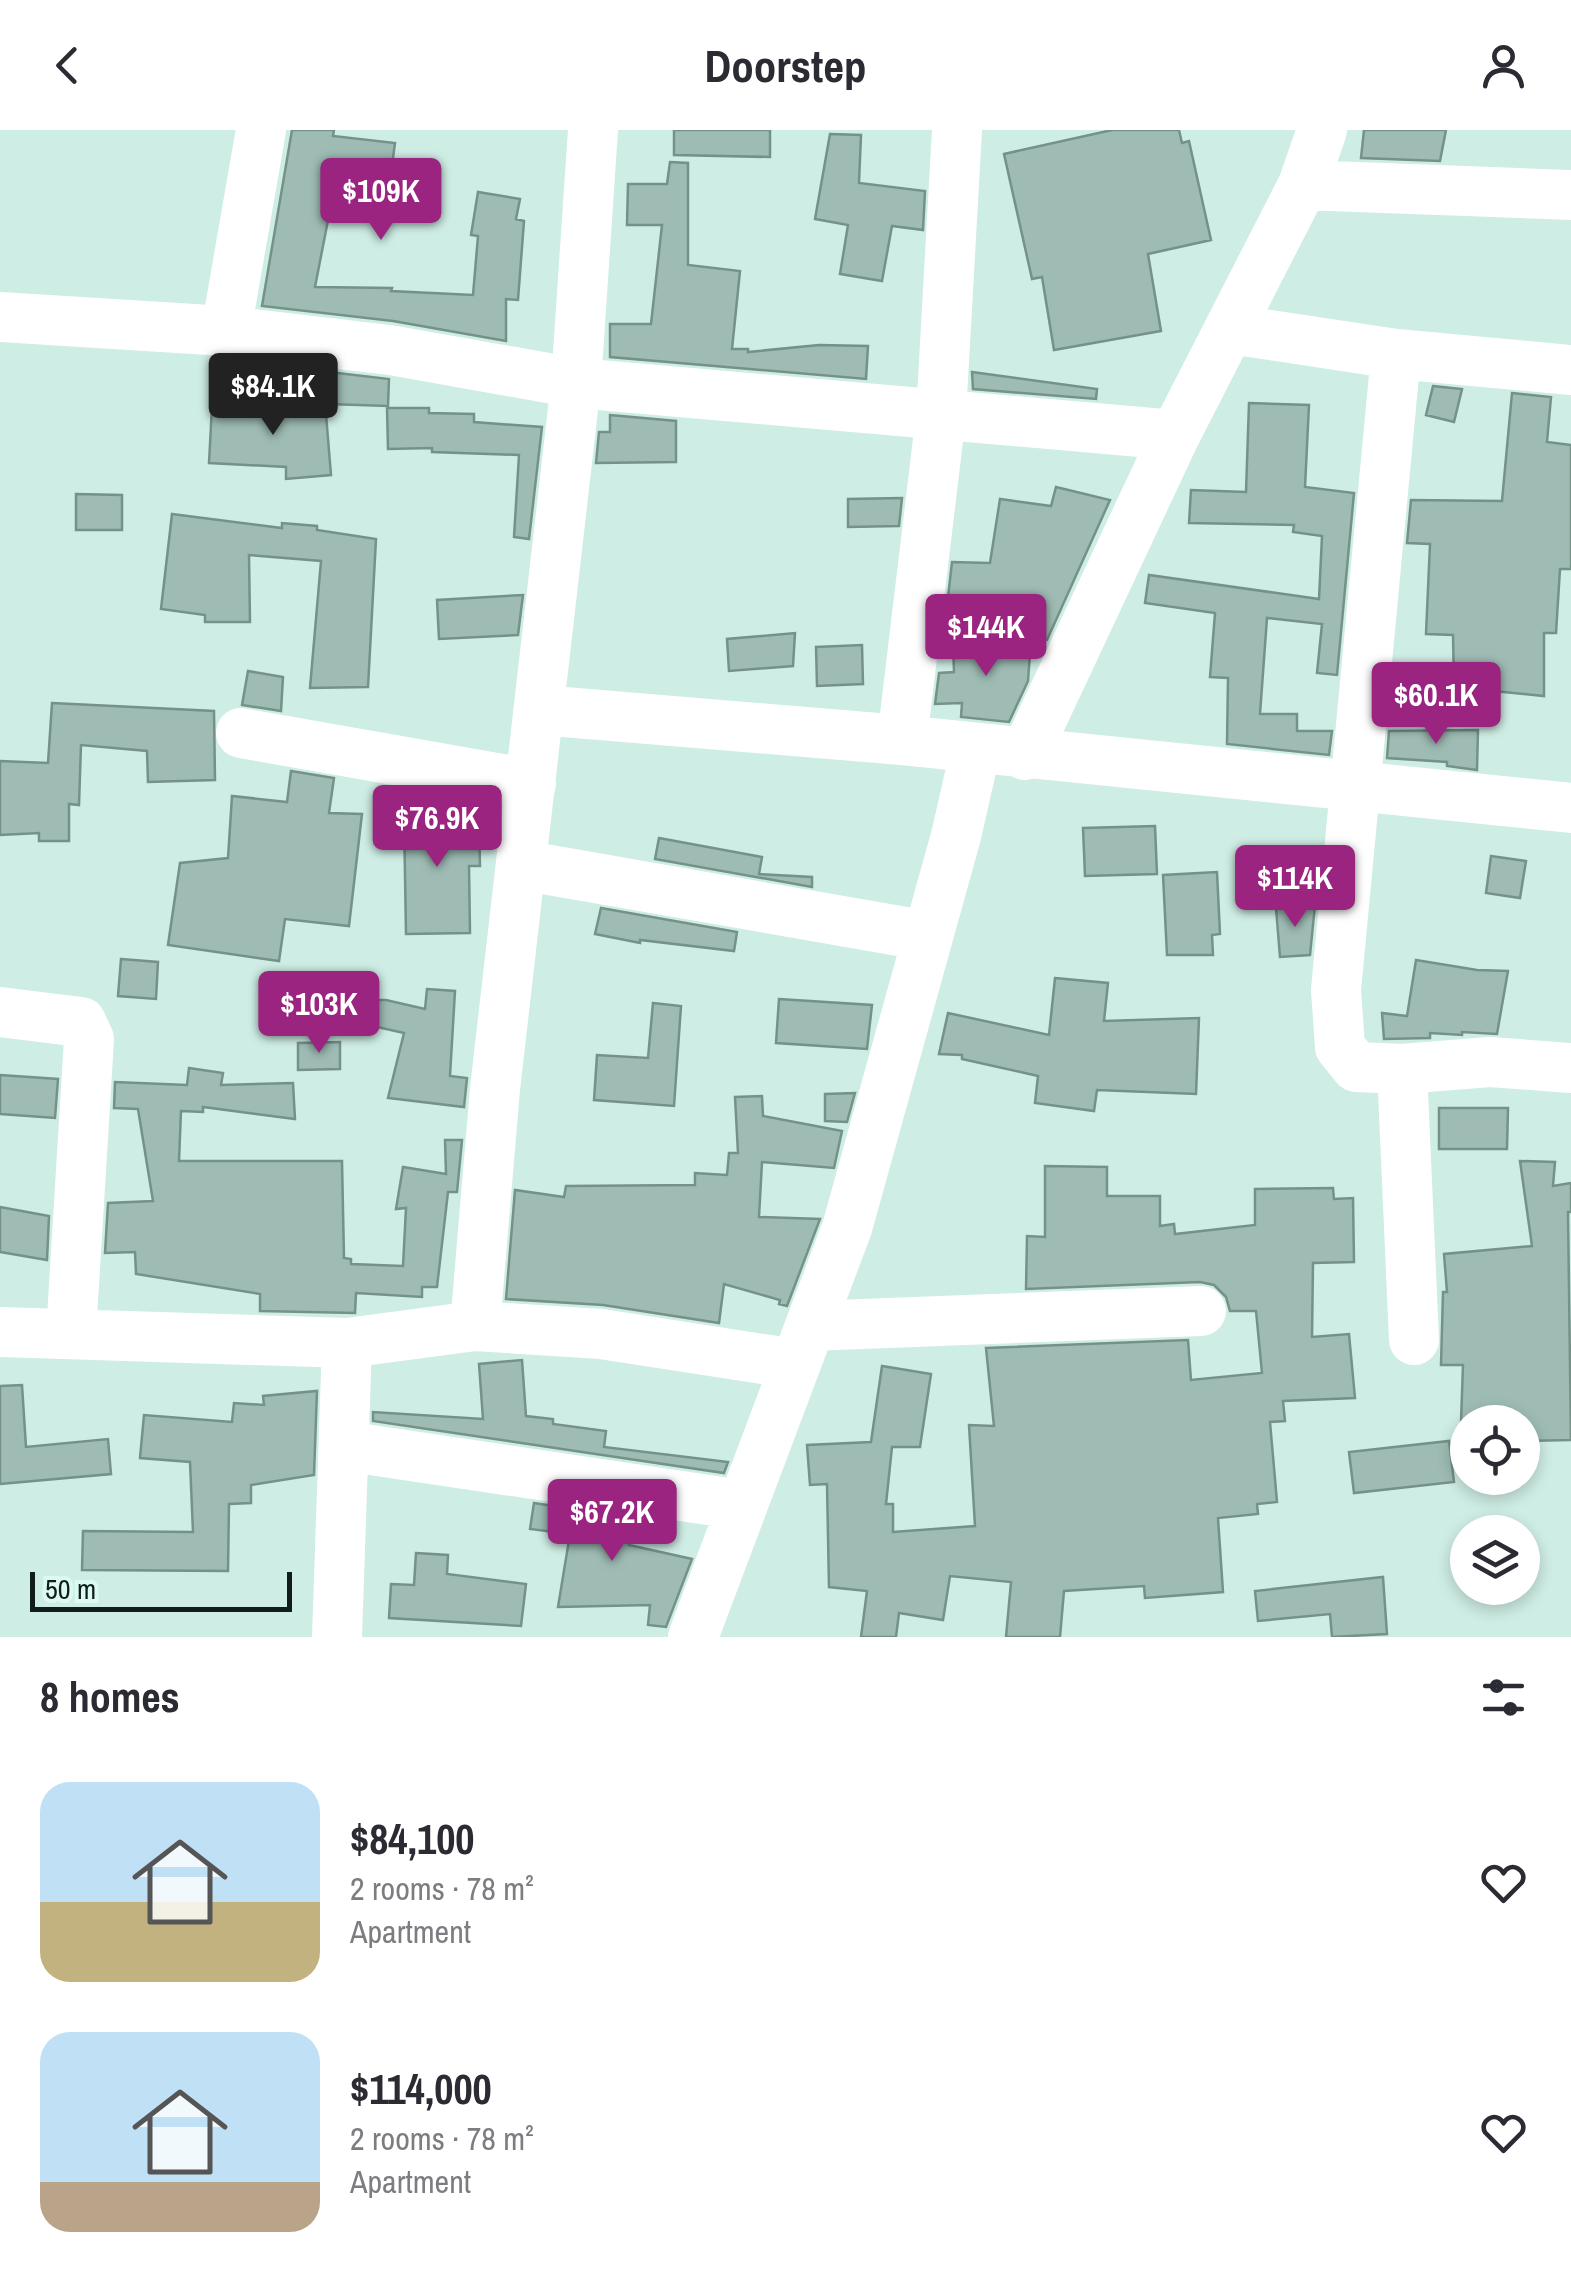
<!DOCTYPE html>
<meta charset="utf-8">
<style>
body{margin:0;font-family:"Archivo Narrow",sans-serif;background:#f7f7f7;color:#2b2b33;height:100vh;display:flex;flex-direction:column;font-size:38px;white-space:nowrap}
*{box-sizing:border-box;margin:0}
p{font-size:32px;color:#7c7c81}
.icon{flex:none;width:55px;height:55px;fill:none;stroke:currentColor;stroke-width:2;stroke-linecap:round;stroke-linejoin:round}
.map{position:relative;height:1507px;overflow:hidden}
.drawer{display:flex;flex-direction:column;background:#fff;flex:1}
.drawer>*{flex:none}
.buttons{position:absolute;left:1450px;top:1275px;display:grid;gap:20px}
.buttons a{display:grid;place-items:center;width:90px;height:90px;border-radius:50%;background:#fff;box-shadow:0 5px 15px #0003;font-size:50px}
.scale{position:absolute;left:30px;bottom:25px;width:262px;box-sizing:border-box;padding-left:10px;border:5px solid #111d1a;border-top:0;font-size:28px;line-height:35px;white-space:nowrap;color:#111d1a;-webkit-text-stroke:8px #dbfaf1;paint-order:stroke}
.price{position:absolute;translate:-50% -85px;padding:0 22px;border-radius:10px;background:#9a247f;color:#fff;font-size:32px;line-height:65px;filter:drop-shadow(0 2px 5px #0008)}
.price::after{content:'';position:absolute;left:50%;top:60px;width:30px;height:22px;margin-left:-15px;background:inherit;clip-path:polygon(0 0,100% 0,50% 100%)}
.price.current{background:#222;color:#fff}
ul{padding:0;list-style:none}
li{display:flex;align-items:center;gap:30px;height:250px;padding:0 40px}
li span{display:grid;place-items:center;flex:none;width:280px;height:200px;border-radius:30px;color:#555}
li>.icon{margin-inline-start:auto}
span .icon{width:120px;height:120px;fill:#fffc;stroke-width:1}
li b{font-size:42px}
h2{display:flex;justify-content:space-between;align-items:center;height:120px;padding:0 40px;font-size:42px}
header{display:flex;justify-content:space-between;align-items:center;height:130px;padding:0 40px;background:#fff;font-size:45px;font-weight:700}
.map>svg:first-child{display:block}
.building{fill:#9ebcb4;stroke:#759289;stroke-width:2.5}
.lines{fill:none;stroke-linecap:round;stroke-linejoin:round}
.minor{stroke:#fff;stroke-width:50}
</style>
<header><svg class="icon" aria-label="back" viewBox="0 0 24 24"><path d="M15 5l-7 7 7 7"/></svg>Doorstep<svg class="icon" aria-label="person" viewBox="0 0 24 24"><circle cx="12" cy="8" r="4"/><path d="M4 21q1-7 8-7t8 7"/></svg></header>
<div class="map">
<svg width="1571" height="1507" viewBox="0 0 1571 1507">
<rect width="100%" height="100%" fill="#ceede4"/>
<path class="building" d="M292 0H334L333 6 395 13 391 43 378 42 370 86 330 80 315 157 392 158 391 161 473 165 478 106 471 105 478 62 520 69 516 89 524 91 518 170 506 169V211L393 191 262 176Z
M674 0H770V27L674 25Z
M1112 0H1179L1182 13 1189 11 1211 110 1148 124 1161 201 1054 220 1042 147 1032 149 1004 24Z
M1364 0H1446L1440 31 1361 28Z
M830 4 861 5 859 53 925 61 923 100 892 96 882 151 840 144 848 95 815 89Z
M670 32 688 33V135L740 141 732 219H748V222L819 215 868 216 866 249 610 227V194H651L662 95H627L628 54H667Z
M329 242 389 249 388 276 328 274Z
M972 242 1097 259 1096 269 973 259Z
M1433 256 1462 259 1454 292 1426 285Z
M1512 263 1551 267 1547 312 1571 315V439H1560L1556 503H1544V566L1454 557 1453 505 1426 504 1430 414 1407 413 1411 370 1502 371Z
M286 269 325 272 331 345 286 349V337L209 333 212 276 285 280Z
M1249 273 1309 275 1305 357 1354 363 1337 545 1317 543 1322 494 1267 488 1260 584H1297V601H1332L1329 625 1227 614 1228 548 1210 547 1215 483 1145 473 1149 445 1319 469 1322 406 1293 402 1294 395 1189 393 1191 360 1246 362Z
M387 278H429V283L474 284V292L542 297 529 409 514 407 519 325 432 322V318L388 319Z
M610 285 676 291V332L596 333 599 302H610Z
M1056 357 1110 370 1047 510 1024 507 1025 484 947 476 952 432 990 433 1000 369 1051 376Z
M76 364 122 365V400H76Z
M902 368 899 396 848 397V369Z
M172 384 282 398V393L317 396V400L376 409 368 557 310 558 321 431 249 425 250 492H205V485L161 479Z
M523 465 518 505 439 509 437 470Z
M795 503 793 536 729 541 727 509Z
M1031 510 1028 551 1009 592 961 587 962 573 935 574 939 543 954 542 953 512Z
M862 515 863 554 817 556 816 517Z
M248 541 283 547 281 581 242 575Z
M52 573 214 581 215 650 148 652 147 621 81 615 79 675 69 674V711H39V703L0 705V631L48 633Z
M1478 600 1477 640 1447 636V632L1387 628 1389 601Z
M291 641 334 648 329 683 362 684 349 796 285 789 279 831 168 815 180 733 228 728 232 666 287 672Z
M411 662 439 667 436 696H479L480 736H469L470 803 406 804 404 686H409Z
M1155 696 1157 744 1085 746 1083 698Z
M659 708 762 727 759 744 812 747V757L655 729Z
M1491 726 1526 731 1520 768 1486 763Z
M1217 742 1220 804 1212 805 1213 825H1167L1163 745Z
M1315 775 1310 825 1280 827 1276 778Z
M601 778 737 802 734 821 640 810V813L595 804Z
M121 829 158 832 156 869 118 866Z
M1416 830 1477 840 1508 841 1497 904 1462 902V905L1430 903V908L1384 909 1382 883 1407 886Z
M1055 848 1108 853 1104 891 1199 888 1196 964 1097 960 1094 981 1035 973 1038 946 962 929V925L939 924 948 883 1049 905Z
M427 859 455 861 450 946 467 948 464 977 388 968 404 903 364 894 369 870H386L425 879Z
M779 869 872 875 867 919 776 913Z
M653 873 681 876 674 976 594 970 597 925 648 928Z
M340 912V939L298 940V913Z
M189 938 223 943 221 955 293 953 295 989 203 977V982L181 981 179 1031H342L344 1128 351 1129V1134L403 1136 406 1078 396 1079 403 1037 446 1044 445 1010H462L457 1062H448L437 1157H422V1167L356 1163 355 1183 260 1181V1164L136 1144 135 1122 105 1123 108 1073 153 1071 138 979 114 978 115 952 187 955Z
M0 945 58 949 55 988 0 984Z
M855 963 847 992 825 991V964Z
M762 966 763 986 842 1001 834 1038 762 1032 759 1087 820 1089 787 1176 779 1174 780 1170 724 1154 719 1193 603 1175 506 1169 515 1060 564 1067 566 1056 695 1055V1043L727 1045 729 1023H738L735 967Z
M1439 978H1508L1507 1019H1439Z
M1520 1031 1555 1032 1553 1056 1571 1053V1082H1568L1571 1310 1522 1311V1292H1461L1463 1235H1441L1443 1162H1447L1444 1124 1532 1116Z
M1045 1036 1107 1037V1066H1160V1096L1174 1094 1175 1104 1255 1095V1059L1333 1058 1334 1069 1353 1068 1354 1132 1313 1133 1312 1207 1349 1204 1355 1268 1283 1271 1285 1291 1270 1292 1277 1372 1257 1374 1258 1384 1218 1388 1223 1462 1145 1468 1144 1456 1064 1461 1060 1507H1006L1011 1452 950 1446 943 1490 899 1483 896 1507H861L867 1461 829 1457 827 1354 810 1355 807 1315 871 1312 882 1236 931 1244 920 1317H892L886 1374H893V1402L975 1396 969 1295 994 1296 986 1218 1188 1210 1191 1250 1262 1243 1256 1181H1230L1226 1167 1214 1155 1200 1152 1026 1159 1027 1106 1045 1107Z
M0 1077 49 1086 47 1130 0 1122Z
M522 1230 526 1286 553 1289V1294L606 1301 604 1317 728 1332 724 1343 373 1291V1282L483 1289 479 1234Z
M22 1255 26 1317 108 1309 111 1344 0 1354V1256Z
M317 1261 314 1345 251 1355V1373L229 1374 228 1441 82 1440 83 1401 193 1402 190 1332 140 1328 144 1285 232 1292 234 1273 264 1275 263 1266Z
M1449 1311 1454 1352 1354 1363 1349 1322Z
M534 1373 632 1388 629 1415 692 1429 666 1497 648 1495 650 1475 558 1477 570 1404 530 1399Z
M416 1423 448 1425 447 1444 526 1454 521 1496 389 1488 391 1454 414 1455Z
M1383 1447 1387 1504 1332 1507 1330 1484 1258 1491 1255 1461Z"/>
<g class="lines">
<path class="minor" d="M1303 55 1571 65
M0 187 226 201 390 220 576 253 1175 305
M1230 199 1396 224 1571 240
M226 201 261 0
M1396 224 1336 860 1340 917 1356 937 1402 939 1490 932 1571 938
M540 580 902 610 1571 678
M241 603 531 654
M902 610 941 285 957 0
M1025 625 1175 305 1303 55 1322 0
M521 735 928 806
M0 882 81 892 89 909 71 1204
M1402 939 1414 1210
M475 1196 495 959 576 253 593 0
M810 1196 1201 1181
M0 1202 347 1213 475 1196 601 1204 795 1234
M344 1316 742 1375
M337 1507 347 1213
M693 1507 847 1098 956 706 976 618"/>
</g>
</svg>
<div class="buttons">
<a><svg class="icon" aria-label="locate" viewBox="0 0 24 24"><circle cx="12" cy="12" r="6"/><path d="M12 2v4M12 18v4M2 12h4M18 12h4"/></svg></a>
<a><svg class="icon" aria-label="layers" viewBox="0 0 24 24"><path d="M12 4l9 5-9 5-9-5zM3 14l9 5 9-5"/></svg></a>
</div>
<div class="scale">50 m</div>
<b class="price" style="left:381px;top:113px">$109K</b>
<b class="price current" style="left:273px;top:308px">$84.1K</b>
<b class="price" style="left:986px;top:549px">$144K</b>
<b class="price" style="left:1436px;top:617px">$60.1K</b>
<b class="price" style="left:437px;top:740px">$76.9K</b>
<b class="price" style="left:1295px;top:800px">$114K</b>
<b class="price" style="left:319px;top:926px">$103K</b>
<b class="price" style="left:612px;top:1434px">$67.2K</b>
</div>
<section class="drawer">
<h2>8 homes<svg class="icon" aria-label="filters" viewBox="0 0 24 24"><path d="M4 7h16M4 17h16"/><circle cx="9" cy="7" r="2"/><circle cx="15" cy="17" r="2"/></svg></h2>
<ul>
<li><span style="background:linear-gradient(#bfe0f5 60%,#c2b280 0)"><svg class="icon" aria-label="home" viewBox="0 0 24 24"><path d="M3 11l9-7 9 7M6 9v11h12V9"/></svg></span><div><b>$84,100</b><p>2 rooms · 78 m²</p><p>Apartment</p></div><svg class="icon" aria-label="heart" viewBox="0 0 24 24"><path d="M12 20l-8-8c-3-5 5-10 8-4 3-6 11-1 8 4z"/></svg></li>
<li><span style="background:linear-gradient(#bfe0f5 75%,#b9a48a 0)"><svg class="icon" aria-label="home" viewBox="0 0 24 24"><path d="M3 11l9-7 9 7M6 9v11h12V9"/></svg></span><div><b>$114,000</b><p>2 rooms · 78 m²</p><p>Apartment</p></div><svg class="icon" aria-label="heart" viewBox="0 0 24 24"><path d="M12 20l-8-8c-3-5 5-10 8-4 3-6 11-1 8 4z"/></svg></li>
</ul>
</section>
